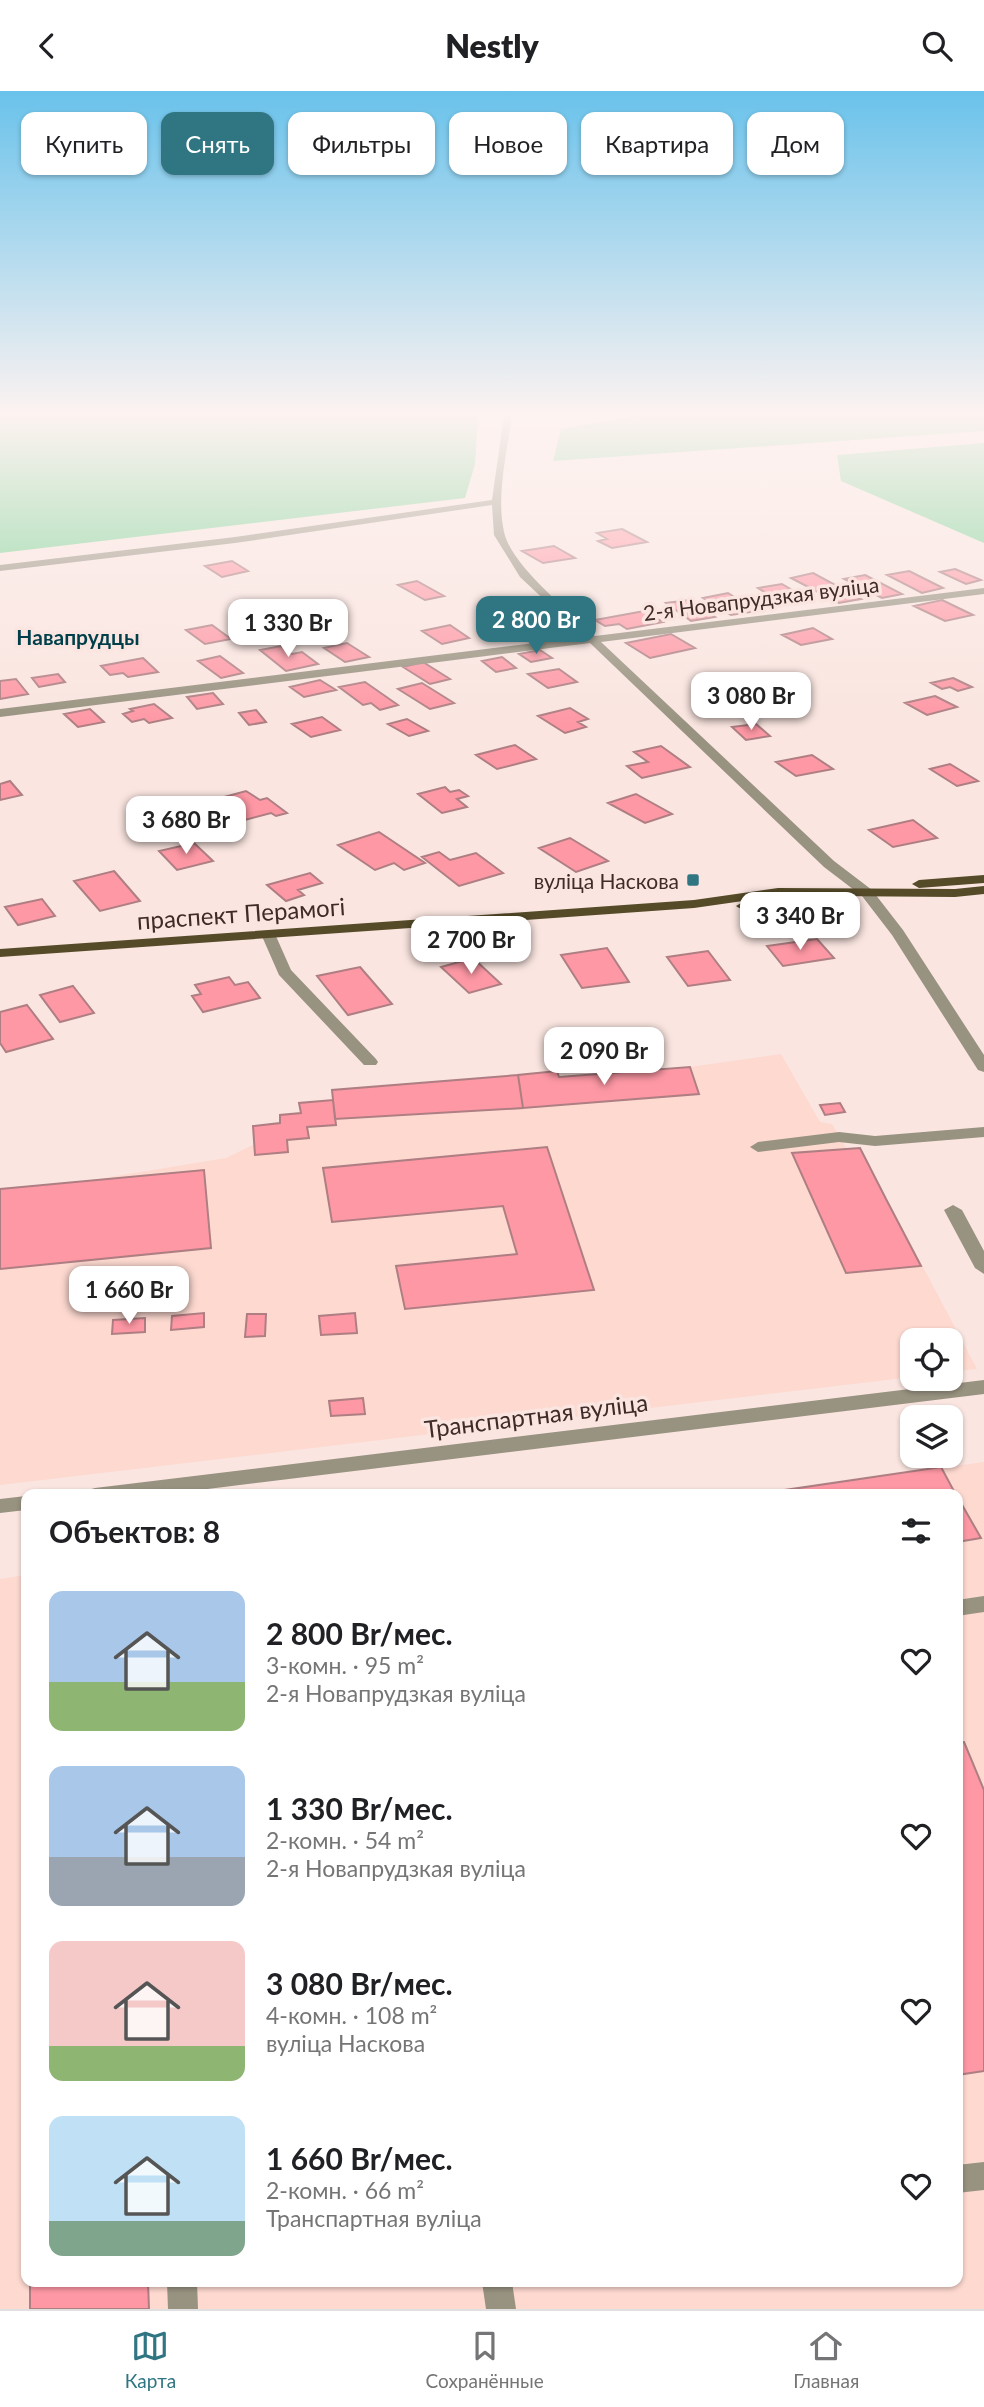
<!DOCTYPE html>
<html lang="ru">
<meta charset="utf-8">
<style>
body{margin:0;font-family:Lato,sans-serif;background:#f6f6f6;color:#202124;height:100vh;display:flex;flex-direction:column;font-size:26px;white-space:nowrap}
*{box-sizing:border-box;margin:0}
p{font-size:23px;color:#757577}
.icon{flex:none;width:38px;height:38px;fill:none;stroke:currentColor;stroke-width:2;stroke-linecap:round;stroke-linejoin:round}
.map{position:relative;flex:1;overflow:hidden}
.drawer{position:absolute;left:21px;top:1398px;width:942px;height:798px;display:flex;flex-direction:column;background:#fff;border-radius:14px;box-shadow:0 2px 5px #0004}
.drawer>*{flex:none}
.hud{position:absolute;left:21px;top:21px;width:943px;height:63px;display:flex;gap:14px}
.fabs{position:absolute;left:900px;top:1237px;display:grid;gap:14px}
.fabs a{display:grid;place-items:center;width:63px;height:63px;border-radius:14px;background:#fff;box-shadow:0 2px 5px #0004;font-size:35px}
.price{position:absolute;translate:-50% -60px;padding:0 16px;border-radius:14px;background:#fff;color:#222;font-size:23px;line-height:46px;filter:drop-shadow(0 2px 4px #0008)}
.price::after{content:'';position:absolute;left:50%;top:42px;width:21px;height:16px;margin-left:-10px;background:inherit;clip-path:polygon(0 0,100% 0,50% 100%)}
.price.current{background:#2f7582;color:#fff}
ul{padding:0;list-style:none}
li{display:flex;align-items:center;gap:21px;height:175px;padding:0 28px}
li span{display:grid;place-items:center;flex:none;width:196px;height:140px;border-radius:14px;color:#555}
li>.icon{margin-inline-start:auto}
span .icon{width:84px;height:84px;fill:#fffc;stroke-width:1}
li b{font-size:30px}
h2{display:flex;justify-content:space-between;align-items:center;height:84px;padding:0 28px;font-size:30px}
.tag{padding:0 24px;border-radius:14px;background:#fff;box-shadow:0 2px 5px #0004;font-size:24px;line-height:63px}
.tag.current{background:#2f7582;color:#fff}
header{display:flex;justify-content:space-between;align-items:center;height:91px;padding:0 28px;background:#fff;font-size:32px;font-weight:800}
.menu{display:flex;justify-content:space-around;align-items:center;height:98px;border-top:2px solid #e0e0e0;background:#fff;font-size:19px;color:#757577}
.menu a{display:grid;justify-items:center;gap:4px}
.menu .current{color:#2f7582}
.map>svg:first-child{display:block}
.built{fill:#fdd9d0}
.green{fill:#74d191}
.building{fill:#fe98a5;stroke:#ae7e82;stroke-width:2}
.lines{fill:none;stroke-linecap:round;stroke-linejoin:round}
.minor{fill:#989280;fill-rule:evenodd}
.major{fill:#554b29;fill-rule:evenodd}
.poi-dot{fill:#2f7582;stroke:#fae5e0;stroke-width:2.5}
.labels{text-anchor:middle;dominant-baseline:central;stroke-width:7;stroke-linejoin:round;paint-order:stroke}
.far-street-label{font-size:21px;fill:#3f2b27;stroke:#fae5e0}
.far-neighbourhood-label{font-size:21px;font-weight:bold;fill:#003f4a;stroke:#fae5e0}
.far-poi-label{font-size:21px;fill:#3f2b27;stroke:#fae5e0;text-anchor:end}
.street-label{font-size:24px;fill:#3f2b27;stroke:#fae5e0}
</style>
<header><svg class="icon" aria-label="back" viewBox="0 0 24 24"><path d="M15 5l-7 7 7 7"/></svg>Nestly<svg class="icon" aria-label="search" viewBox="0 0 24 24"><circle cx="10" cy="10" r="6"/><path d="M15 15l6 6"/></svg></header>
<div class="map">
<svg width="984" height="2218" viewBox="0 0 984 2218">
<rect width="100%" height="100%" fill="#fae5e0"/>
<path class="built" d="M781 963 820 1031 832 1033 847 1058 860 1057 977 1278 950 1281V1250H912V1286L0 1394V1104L226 1067 255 1053 253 1035 280 1032V1024L301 1022 299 1012 332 1009V999L557 980 559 986 690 976Z
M984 1371V2218H0V1488L26 1484V2191H957V1404L751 1403Z"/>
<path class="green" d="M0 324H478L475 373 465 407 0 462Z
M642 324H984V340L553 370 561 338Z
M984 352V452L841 390 837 364Z"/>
<path class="building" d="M622 438 647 451 612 457 598 450 607 448 597 442Z
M554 455 575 467 543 472 522 460Z
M232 470 248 480 222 486 205 475Z
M955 478 981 489 966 493 940 481Z
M909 480 943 497 922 502 887 484Z
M813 482 861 508 839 512 791 487Z
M865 484 902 503 882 507 844 488Z
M417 490 444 505 425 509 398 494Z
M782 493 806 507 782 512 758 497Z
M728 502 757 520 731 524 703 507Z
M689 509 715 526 691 530 666 512Z
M942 509 973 524 945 530 914 515Z
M644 520 663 531 627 538 619 533 605 535 595 529Z
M533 533 552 545 532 549 512 536Z
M212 534 231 548 205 553 186 539Z
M450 534 469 547 442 553 422 540Z
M813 537 832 548 801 554 782 544Z
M671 543 695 557 650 567 626 552Z
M347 552 369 566 345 571 324 557Z
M281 555 292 563 302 561 318 573 286 580 260 559Z
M540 559 552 567 531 571 519 563Z
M220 565 243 582 221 587 198 570Z
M502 566 516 577 496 581 482 570Z
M143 567 158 581 128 586 123 582 110 584 101 575Z
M423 571 450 588 430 593 403 576Z
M559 578 577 591 548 597 528 583Z
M58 583 65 591 39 596 32 587Z
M953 587 972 596 958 600 950 596 942 598 931 592Z
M16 588 28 603 0 608V590Z
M320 589 336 599 304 606 290 596Z
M365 591 398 614 380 619 371 612 363 614 339 596Z
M422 592 454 612 430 618 398 598Z
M213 602 223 613 197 618 187 606Z
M935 605 957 616 927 624 905 612Z
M154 613 172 627 149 632 144 628 132 631 123 623 133 620 130 618Z
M570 617 588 628 578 631 586 636 565 642 538 625Z
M90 618 104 631 78 636 64 623Z
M256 619 266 631 249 634 239 622Z
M322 626 340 639 311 646 292 633Z
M407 628 428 640 409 645 388 633Z
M756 633 770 645 746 649 732 636Z
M515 654 536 668 497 678 476 664Z
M661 655 690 676 642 687 627 675 648 671 634 661Z
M812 664 833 678 796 685 776 671Z
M950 673 978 690 957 695 930 678Z
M10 690 22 704 0 709V693Z
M445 696 450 701 459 699 468 705 457 708 467 716 442 722 418 703Z
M246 700 260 709 267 707 287 722 276 725 271 722 245 729 217 708Z
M636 703 672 723 645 732 608 712Z
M913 729 937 747 893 756 869 739Z
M379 741 425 772 404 779 394 772 375 779 338 754Z
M570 747 608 770 576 781 539 757Z
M194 752 213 770 177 779 159 760Z
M439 761 450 769 476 762 503 782 459 795 422 766Z
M114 780 140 810 100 820 74 790Z
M310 782 322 792 298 799 304 804 286 810 267 794Z
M42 808 55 825 18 834 5 816Z
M817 848 834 867 783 875 767 855Z
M607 857 629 891 582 897 561 864Z
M708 860 730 889 688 895 667 866Z
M473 867 501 893 469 902 441 876Z
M360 876 392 913 348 924 317 885Z
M229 886 235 894 248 891 260 907 203 921 192 905 201 903 195 894Z
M73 895 94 922 60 931 40 904Z
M27 914 53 948 6 961 0 952V921Z
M690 976 699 1003 523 1017 518 984 557 980 559 986Z
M518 984 523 1017 335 1028 332 999Z
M333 1009 336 1034 307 1036 309 1047 287 1049 288 1061 255 1064 253 1035 280 1032V1024L301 1022 299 1012Z
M840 1012 845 1021 825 1024 820 1014Z
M547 1056 594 1199 405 1218 396 1175 517 1163 503 1115 332 1131 323 1077Z
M860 1057 886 1108 921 1175 846 1182 792 1062Z
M204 1079 211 1157 0 1178V1098Z
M204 1222V1236L171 1239 172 1225Z
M355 1222 357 1242 321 1244 319 1225Z
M247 1223H266L265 1245 245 1246Z
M145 1227V1241L112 1243 113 1229Z
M363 1307 365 1323 331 1325 329 1310Z
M941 1376 956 1404H751Z
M957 1405 981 1447 957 1451Z
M964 1651 984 1699V1980L957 1984V1652Z
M30 2191H148L149 2218H30Z"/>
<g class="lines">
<path class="minor" d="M504 324H512C507 362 496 404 504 441 511 474 570 521 595 545L984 497V503L601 551 834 770 872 799 903 839 984 964V981L978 979 892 844 862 805 824 776 590 552 0 626V618L584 546 520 486 494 444 492 414 235 452 0 480V474L235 446 492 409Z
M268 839 275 843 291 879 376 968 378 971 376 974H364L279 884 261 843Z
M984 1036V1046L875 1055 839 1051 758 1061 750 1056 758 1051 839 1041 875 1045Z
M953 1114 962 1119 984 1160V1183L975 1177 944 1119Z
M984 1289V1303L159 1404H85L88 1399 95 1397Z
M26 1405V1419L0 1422V1408Z
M984 1505V1521L957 1525V1509Z
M984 2071V2099L957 2102V2074Z
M167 2191H197L198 2218H168Z
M482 2191H512L516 2218H486Z"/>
<path class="major" d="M984 784V792L919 797 912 793 919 789Z
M984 795V803L955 806 829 805 833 809 831 812C811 817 752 828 736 815L743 811 790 812 823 805H778L694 817 0 866V858L694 809 778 797 955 798Z"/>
</g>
<linearGradient id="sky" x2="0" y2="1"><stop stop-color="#69c2eb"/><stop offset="0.51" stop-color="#fdf3f1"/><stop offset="1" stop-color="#fdf3f1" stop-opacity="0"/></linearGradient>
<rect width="984" height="634" fill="url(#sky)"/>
<rect class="poi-dot" x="686" y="782" width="14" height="14" rx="3.5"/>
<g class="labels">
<g class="far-street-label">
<text transform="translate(761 507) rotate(-7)">2-я Новапрудзкая вуліца</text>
</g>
<g class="far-neighbourhood-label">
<text x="78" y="545">Навапрудцы</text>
</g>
<g class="far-poi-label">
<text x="679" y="789">вуліца Наскова</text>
</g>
<g class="street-label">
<text transform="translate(241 822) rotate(-4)">праспект Перамогі</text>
<text transform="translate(536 1324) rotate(-7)">Транспартная вуліца</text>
</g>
</g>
</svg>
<div class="fabs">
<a><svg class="icon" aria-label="locate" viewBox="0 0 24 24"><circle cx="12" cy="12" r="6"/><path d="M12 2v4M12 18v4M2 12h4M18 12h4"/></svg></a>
<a><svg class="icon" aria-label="layers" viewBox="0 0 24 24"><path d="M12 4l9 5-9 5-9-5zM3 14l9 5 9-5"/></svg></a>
</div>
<b class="price current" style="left:536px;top:565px">2 800 Br</b>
<b class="price" style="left:288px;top:568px">1 330 Br</b>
<b class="price" style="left:751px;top:641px">3 080 Br</b>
<b class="price" style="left:186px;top:765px">3 680 Br</b>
<b class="price" style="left:800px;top:861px">3 340 Br</b>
<b class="price" style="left:471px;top:885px">2 700 Br</b>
<b class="price" style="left:604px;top:996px">2 090 Br</b>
<b class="price" style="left:129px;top:1235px">1 660 Br</b>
<div class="hud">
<a class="tag">Купить</a>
<a class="tag current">Снять</a>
<a class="tag">Фильтры</a>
<a class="tag">Новое</a>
<a class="tag">Квартира</a>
<a class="tag">Дом</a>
</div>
<section class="drawer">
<h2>Объектов: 8<svg class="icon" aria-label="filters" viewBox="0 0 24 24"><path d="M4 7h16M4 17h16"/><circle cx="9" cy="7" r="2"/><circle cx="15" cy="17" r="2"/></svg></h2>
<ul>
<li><span style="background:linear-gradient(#a9c7e8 65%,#8fb573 0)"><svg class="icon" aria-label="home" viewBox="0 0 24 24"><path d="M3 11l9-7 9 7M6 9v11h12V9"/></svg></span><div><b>2 800 Br/мес.</b><p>3-комн. · 95 m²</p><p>2-я Новапрудзкая вуліца</p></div><svg class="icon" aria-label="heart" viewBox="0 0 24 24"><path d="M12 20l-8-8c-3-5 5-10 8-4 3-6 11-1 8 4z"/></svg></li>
<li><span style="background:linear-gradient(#a9c7e8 65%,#9aa5b1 0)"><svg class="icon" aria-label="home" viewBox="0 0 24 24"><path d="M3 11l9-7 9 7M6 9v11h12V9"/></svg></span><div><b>1 330 Br/мес.</b><p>2-комн. · 54 m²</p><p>2-я Новапрудзкая вуліца</p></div><svg class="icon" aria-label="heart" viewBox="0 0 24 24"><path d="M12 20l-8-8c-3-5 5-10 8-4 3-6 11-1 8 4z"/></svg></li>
<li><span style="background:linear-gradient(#f6c9c9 75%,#8fb573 0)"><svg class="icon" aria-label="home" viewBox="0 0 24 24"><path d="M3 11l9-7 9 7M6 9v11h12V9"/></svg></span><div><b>3 080 Br/мес.</b><p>4-комн. · 108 m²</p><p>вуліца Наскова</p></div><svg class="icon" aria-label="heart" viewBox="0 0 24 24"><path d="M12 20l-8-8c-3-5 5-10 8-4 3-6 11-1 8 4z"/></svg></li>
<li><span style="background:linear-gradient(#bfe0f5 75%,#7fa58c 0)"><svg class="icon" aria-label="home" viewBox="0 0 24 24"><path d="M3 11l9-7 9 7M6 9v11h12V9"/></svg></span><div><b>1 660 Br/мес.</b><p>2-комн. · 66 m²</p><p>Транспартная вуліца</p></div><svg class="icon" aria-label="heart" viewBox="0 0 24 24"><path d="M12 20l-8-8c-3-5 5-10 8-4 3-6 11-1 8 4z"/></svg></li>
</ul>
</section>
</div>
<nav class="menu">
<a class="current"><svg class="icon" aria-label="map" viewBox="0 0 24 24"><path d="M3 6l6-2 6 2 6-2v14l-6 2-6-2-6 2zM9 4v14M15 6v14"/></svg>Карта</a>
<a><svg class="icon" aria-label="saved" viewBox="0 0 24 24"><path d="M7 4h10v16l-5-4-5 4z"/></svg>Сохранённые</a>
<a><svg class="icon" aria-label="home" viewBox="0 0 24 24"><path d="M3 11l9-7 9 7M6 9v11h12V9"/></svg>Главная</a>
</nav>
